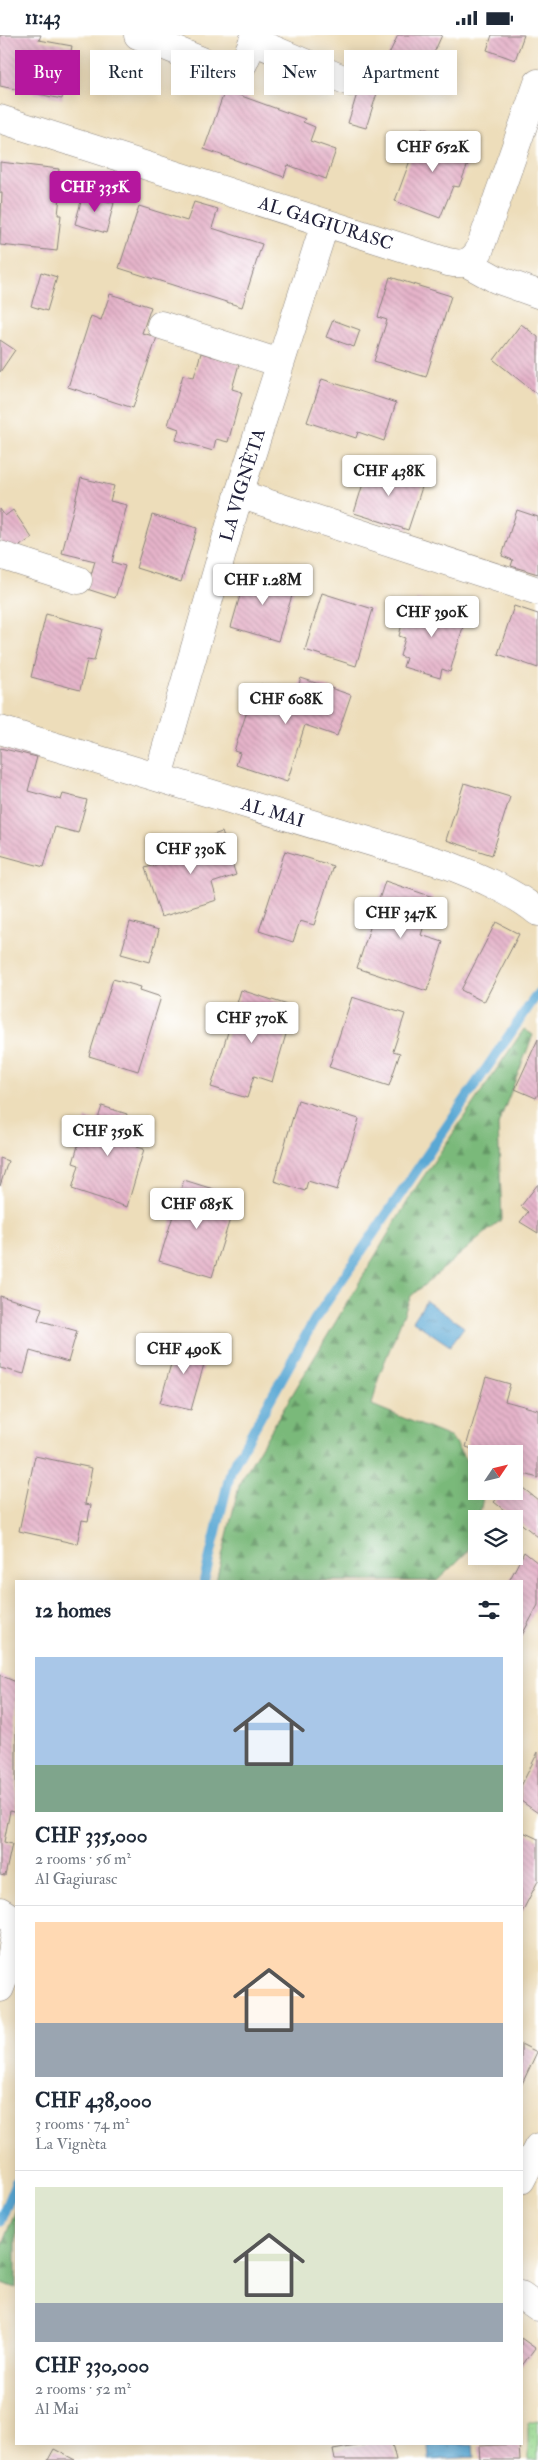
<!DOCTYPE html>
<meta charset="utf-8">
<style>
body{margin:0;font-family:"IM FELL Double Pica",serif;background:#f2f2f3;color:#1f2937;height:100vh;display:flex;flex-direction:column;font-size:19px;white-space:nowrap}
*{box-sizing:border-box;margin:0}
p{font-size:16px;color:#747a83}
.icon{flex:none;width:28px;height:28px;fill:none;stroke:currentColor;stroke-width:2;stroke-linecap:round;stroke-linejoin:round}
.map{position:relative;flex:1;overflow:hidden}
.side{position:absolute;left:15px;top:1545px;width:508px;height:865px;display:flex;flex-direction:column;background:#fff;border-radius:0px;box-shadow:0 2px 12px #0003}
.side>*{flex:none}
.top-card{position:absolute;left:15px;top:15px;width:509px;height:45px;display:flex;gap:10px}
.needle{width:32px;rotate:55deg}
.tools{position:absolute;left:468px;top:1410px;display:grid;gap:10px}
.tools a{display:grid;place-items:center;width:55px;height:55px;border-radius:0px;background:#fff;box-shadow:0 2px 12px #0003;font-size:25px}
.price{position:absolute;translate:-50% -42px;padding:0 11px;border-radius:5px;background:#fff;color:#222;font-size:16px;line-height:32px;filter:drop-shadow(0 1px 2px #0008)}
.price::after{content:'';position:absolute;left:50%;top:30px;width:15px;height:11px;margin-left:-8px;background:inherit;clip-path:polygon(0 0,100% 0,50% 100%)}
.price.active{background:#b5179e;color:#fff}
ul{padding:0;list-style:none}
li{display:grid;align-content:center;gap:10px;height:265px;padding:0 20px}
li+li{border-top:1px solid #e0e1e3}
li span{display:grid;place-items:center;height:155px;border-radius:0px;color:#555}
li>.icon{margin-inline-start:auto}
span .icon{width:90px;height:90px;fill:#fffc;stroke-width:1}
li b{font-size:21px}
h2{display:flex;justify-content:space-between;align-items:center;height:60px;padding:0 20px;font-size:21px}
.pill{padding:0 18px;border-radius:0px;background:#fff;box-shadow:0 2px 12px #0003;font-size:18px;line-height:45px}
.pill.active{background:#b5179e;color:#fff}
.status{display:flex;justify-content:space-between;align-items:center;height:35px;padding:0 25px;background:#fff;direction:ltr}
.status svg{height:14px;fill:currentColor}
.map>svg:first-child{display:block}
.grass{fill:url(#grass-dots);stroke:#5d7e65}
.forest{fill:url(#forest-firs);stroke:#4e6e5a}
.water{fill:url(#water-ripples);stroke:#3e6588}
.lines{fill:none;stroke-linecap:round;stroke-linejoin:round}
.stream{stroke:#5aa8d4;stroke-width:10}
.building{fill:url(#building-back-hatch)}
.minor-casing{stroke:#88807a;stroke-width:29}
.minor{stroke:#fff;stroke-width:28}
.labels{text-anchor:middle;dominant-baseline:central;stroke-width:4.5;stroke-linejoin:round;paint-order:stroke}
.street-label{font-size:18px;fill:#22223b;stroke:#fff}
</style>
<div class="status"><b>11:43</b><svg viewBox="0 0 49 12"><path d="M0 12V9h3v3zM5 12V6h3v6zM10 12V3h3v9zM15 12V0h3v12zM26 1h20v11H26zM47 4h2v5h-2z"/></svg></div>
<div class="map">
<svg width="538" height="2425" viewBox="0 0 538 2425">
<defs>
<pattern id="grass-dots" width="8" height="8" patternUnits="userSpaceOnUse" patternTransform="scale(1.25)"><rect width="8" height="8" fill="#98d98f"/><path d="M2 2h.1M6 6h.1" fill="none" stroke="#83ba7c" stroke-width="1.8" stroke-linecap="round"/></pattern>
<pattern id="forest-firs" width="22" height="20" patternUnits="userSpaceOnUse" patternTransform="scale(1.25)"><rect width="22" height="20" fill="#7ab97a"/><path d="M5 1l3.5 6h-7zM16 11l3.5 6h-7z" fill="#649665"/></pattern>
<pattern id="water-ripples" width="26" height="14" patternUnits="userSpaceOnUse" patternTransform="scale(1.25)"><rect width="26" height="14" fill="#5aa8d4"/><path d="M2 4q2-2 4 0t4 0M15 11q2-2 4 0t4 0" fill="none" stroke="#4a88ad"/></pattern>
<pattern id="building-back-hatch" width="6" height="6" patternUnits="userSpaceOnUse" patternTransform="scale(1.25)"><rect width="6" height="6" fill="#e5b3c9"/><path d="M-1 5l2 2M0 0l6 6M5-1l2 2" fill="none" stroke="#c49aae"/></pattern>
</defs>
<rect width="100%" height="100%" fill="#fff"/>
<filter id="ink" filterUnits="userSpaceOnUse"><feTurbulence type="fractalNoise" baseFrequency=".02" numOctaves="2"/><feDisplacementMap in="SourceGraphic" scale="10" xChannelSelector="R" yChannelSelector="G"/><feConvolveMatrix kernelMatrix="1 2 1 2 8 2 1 2 1" color-interpolation-filters="sRGB"/></filter>
<filter id="wash" filterUnits="userSpaceOnUse"><feTurbulence type="fractalNoise" baseFrequency=".0096" numOctaves="4" result="noise"/><feDisplacementMap in="SourceGraphic" scale="20" xChannelSelector="R" yChannelSelector="G"/><feGaussianBlur stdDeviation="1.12" result="paint"/><feColorMatrix in="noise" values="0 0 0 0 0 0 0 0 0 0 0 0 0 0 0 0 0 1.4 0 .05"/><feComposite in="paint" operator="in"/></filter>
<g filter="url(#wash)">
<rect width="100%" height="100%" fill="#edddba"/>
<path class="grass" d="M538 2385V2425H528V2387Z"/>
<path class="forest" d="M524 994 533 1000 498 1090 502 1184 411 1261 379 1341 372 1370 452 1403 476 1441V1456H484L479 1484H476L475 1509 437 1546H216L240 1447 415 1154Z
M16 2175V2253L0 2247V2214Z"/>
<path class="water" d="M426 1266 464 1292 450 1311 413 1286Z
M433 2409H473L474 2422 429 2425 428 2411H432Z"/>
<g class="lines">
<path class="stream" d="M204 1546 231 1435 315 1284 538 958
M0 2186 16 2147"/>
</g>
<g id="blocks">
<path class="building" d="M0 0H41L39 5 72 11 62 64 0 51Z
M398 0H442L419 51 382 34Z
M492 0H524L515 25 487 15Z
M360 49 378 55 366 93 348 88Z
M225 55 305 84 303 87 315 92 310 106 336 115 326 144 288 130 284 142 204 114Z
M422 93 474 113 459 152 453 151 440 183 395 166Z
M0 127 59 134 57 152H61L58 180H61L57 216 0 210 2 158H0Z
M83 159 114 168 106 198 75 189Z
M194 167 218 174 212 193 262 209 242 272 119 233 139 171 187 186Z
M41 237 57 242 47 276 31 271Z
M390 242 451 261 426 342 374 326 387 285 378 282Z
M110 259 151 272 142 298 157 302 133 373 68 352 91 281 101 285Z
M333 285 360 295 354 312 326 302Z
M521 289 538 302V360L494 325Z
M0 305 15 315 0 337Z
M201 318 239 329 232 354 242 357 228 407 216 404 213 416 176 405 179 394 168 390 183 340 194 342Z
M322 344 396 368 384 406 358 397 356 403 307 387Z
M369 429 424 446 408 495 354 478Z
M81 443 114 451 110 466 127 470 112 527 125 531 115 563 87 554 95 526 62 518Z
M0 474 5 481 13 475 32 503 9 518 0 505Z
M517 475 538 482V539L511 531 513 525 502 521Z
M152 480 197 493 181 547 136 533Z
M247 536 295 551 278 606 231 592Z
M322 558 373 574 356 631 305 615Z
M417 564 467 578 450 637 442 634 440 643 403 632 406 623 400 621 405 603 399 601 403 585 410 587Z
M514 571 538 579V633L498 619Z
M46 579 102 594 94 626 87 625 80 655 31 642Z
M301 643 351 660 337 701 305 690 287 747 236 730 240 718 234 716 252 661 257 662 261 649 295 660Z
M0 713 37 722 28 756 61 765 63 759 87 765 78 798 55 792 44 832 0 820Z
M464 748 510 762 492 820 446 805Z
M222 797 236 840 212 848 217 865 161 882 145 833 186 820 183 810Z
M285 816 333 831 314 890 300 886 293 907 259 896Z
M385 846 433 862 421 900 443 907 427 956 357 933Z
M130 887 159 895 150 927 121 919Z
M496 887 519 899 484 967 461 955Z
M113 944 141 952 140 955 161 962 138 1036 89 1021Z
M241 955 294 972 272 1047 254 1041 247 1063 211 1052Z
M352 962 405 979 393 1016 400 1018 389 1051 329 1032Z
M538 1004V1059L536 1063 515 1054Z
M298 1065 359 1084 337 1155 308 1146 305 1156 274 1146Z
M102 1071 127 1079 125 1087 143 1092 137 1112 144 1114 127 1172 72 1154 79 1130 73 1128 86 1083 97 1087Z
M0 1123 8 1126 0 1151Z
M184 1145 229 1159 222 1182 230 1184 212 1242 159 1226Z
M538 1149V1198L520 1187 528 1177 521 1171Z
M0 1261 42 1273 38 1285 77 1296 68 1327 30 1316 24 1339 0 1333Z
M178 1304 208 1315 191 1375 160 1368Z
M486 1342 510 1349 505 1366 538 1375V1443L514 1436V1419H489L466 1412Z
M35 1421 92 1433 85 1469 91 1470 88 1486 82 1485 77 1509 19 1496Z
M514 1446 538 1465V1502L494 1467 503 1456H514Z
M524 1517 538 1528V1570L521 1602V1546H509Z
M0 1640 16 1647V1778L10 1776 4 1807 12 1809 5 1841 0 1840Z
M538 1717V1778L521 1766V1751Z
M521 1796 538 1804V1846L521 1879Z
M521 2009 537 2017 521 2051Z
M521 2303 535 2313 521 2332Z
M368 2409H392L396 2425H335L333 2415Z
M519 2409 520 2425H480L479 2411Z
M54 2414 75 2425H48Z"/>
</g>
</g>
<g filter="url(#ink)">
<use href="#blocks" fill-opacity="0" stroke="#88807a" stroke-width="1"/>
<g class="lines">
<g class="minor-casing">
<g id="minor">
<path d="M138 0 219 33 233 35 243 29 256 0"/>
<path d="M253 6 350 47"/>
<path id="s1" d="M0 84 448 227C462 230 470 229 479 216L538 48"/>
<path d="M467 228 496 244 538 259"/>
<path d="M161 290 280 328"/>
<path d="M239 459 538 556"/>
<path d="M0 520 78 545"/>
<path id="s2" d="M0 695 448 830C479 842 512 856 538 877"/>
<path id="s3" d="M158 742 239 459 325 188"/>
<path d="M0 1876 16 1886"/>
<path d="M0 1953 11 1924 16 1894"/>
<path d="M521 2145 538 2112"/>
<path d="M521 2260 538 2272"/>
</g>
</g>
<use href="#minor" class="minor"/>
</g>
</g>
<g class="labels">
<g class="street-label">
<text stroke="none"><textPath href="#s1" startOffset="342">AL GAGIURASC</textPath></text>
<text stroke="none"><textPath href="#s3" startOffset="304">LA VIGNÈTA</textPath></text>
<text stroke="none"><textPath href="#s2" startOffset="285">AL MAI</textPath></text>
</g>
</g>
</svg>
<div class="tools">
<a><svg class="needle" viewBox="-14 -14 28 28"><path d="M0-13l5 13h-10z" fill="#e53935"/><path d="M0 13l5-13h-10z" fill="#747a83"/></svg></a>
<a><svg class="icon" aria-label="layers" viewBox="0 0 24 24"><path d="M12 4l9 5-9 5-9-5zM3 14l9 5 9-5"/></svg></a>
</div>
<b class="price" style="left:433px;top:138px">CHF 652K</b>
<b class="price active" style="left:95px;top:178px">CHF 335K</b>
<b class="price" style="left:389px;top:462px">CHF 438K</b>
<b class="price" style="left:263px;top:571px">CHF 1.28M</b>
<b class="price" style="left:432px;top:603px">CHF 390K</b>
<b class="price" style="left:286px;top:690px">CHF 608K</b>
<b class="price" style="left:191px;top:840px">CHF 330K</b>
<b class="price" style="left:401px;top:904px">CHF 347K</b>
<b class="price" style="left:252px;top:1009px">CHF 370K</b>
<b class="price" style="left:108px;top:1122px">CHF 359K</b>
<b class="price" style="left:197px;top:1195px">CHF 685K</b>
<b class="price" style="left:184px;top:1340px">CHF 490K</b>
<div class="top-card">
<a class="pill active">Buy</a>
<a class="pill">Rent</a>
<a class="pill">Filters</a>
<a class="pill">New</a>
<a class="pill">Apartment</a>
</div>
<section class="side">
<h2>12 homes<svg class="icon" aria-label="filters" viewBox="0 0 24 24"><path d="M4 7h16M4 17h16"/><circle cx="9" cy="7" r="2"/><circle cx="15" cy="17" r="2"/></svg></h2>
<ul>
<li><span style="background:linear-gradient(#a9c7e8 70%,#7fa58c 0)"><svg class="icon" aria-label="home" viewBox="0 0 24 24"><path d="M3 11l9-7 9 7M6 9v11h12V9"/></svg></span><div><b>CHF 335,000</b><p>2 rooms · 56 m²</p><p>Al Gagiurasc</p></div></li>
<li><span style="background:linear-gradient(#ffd9b3 65%,#9aa5b1 0)"><svg class="icon" aria-label="home" viewBox="0 0 24 24"><path d="M3 11l9-7 9 7M6 9v11h12V9"/></svg></span><div><b>CHF 438,000</b><p>3 rooms · 74 m²</p><p>La Vignèta</p></div></li>
<li><span style="background:linear-gradient(#dfe7d0 75%,#9aa5b1 0)"><svg class="icon" aria-label="home" viewBox="0 0 24 24"><path d="M3 11l9-7 9 7M6 9v11h12V9"/></svg></span><div><b>CHF 330,000</b><p>2 rooms · 52 m²</p><p>Al Mai</p></div></li>
</ul>
</section>
</div>
